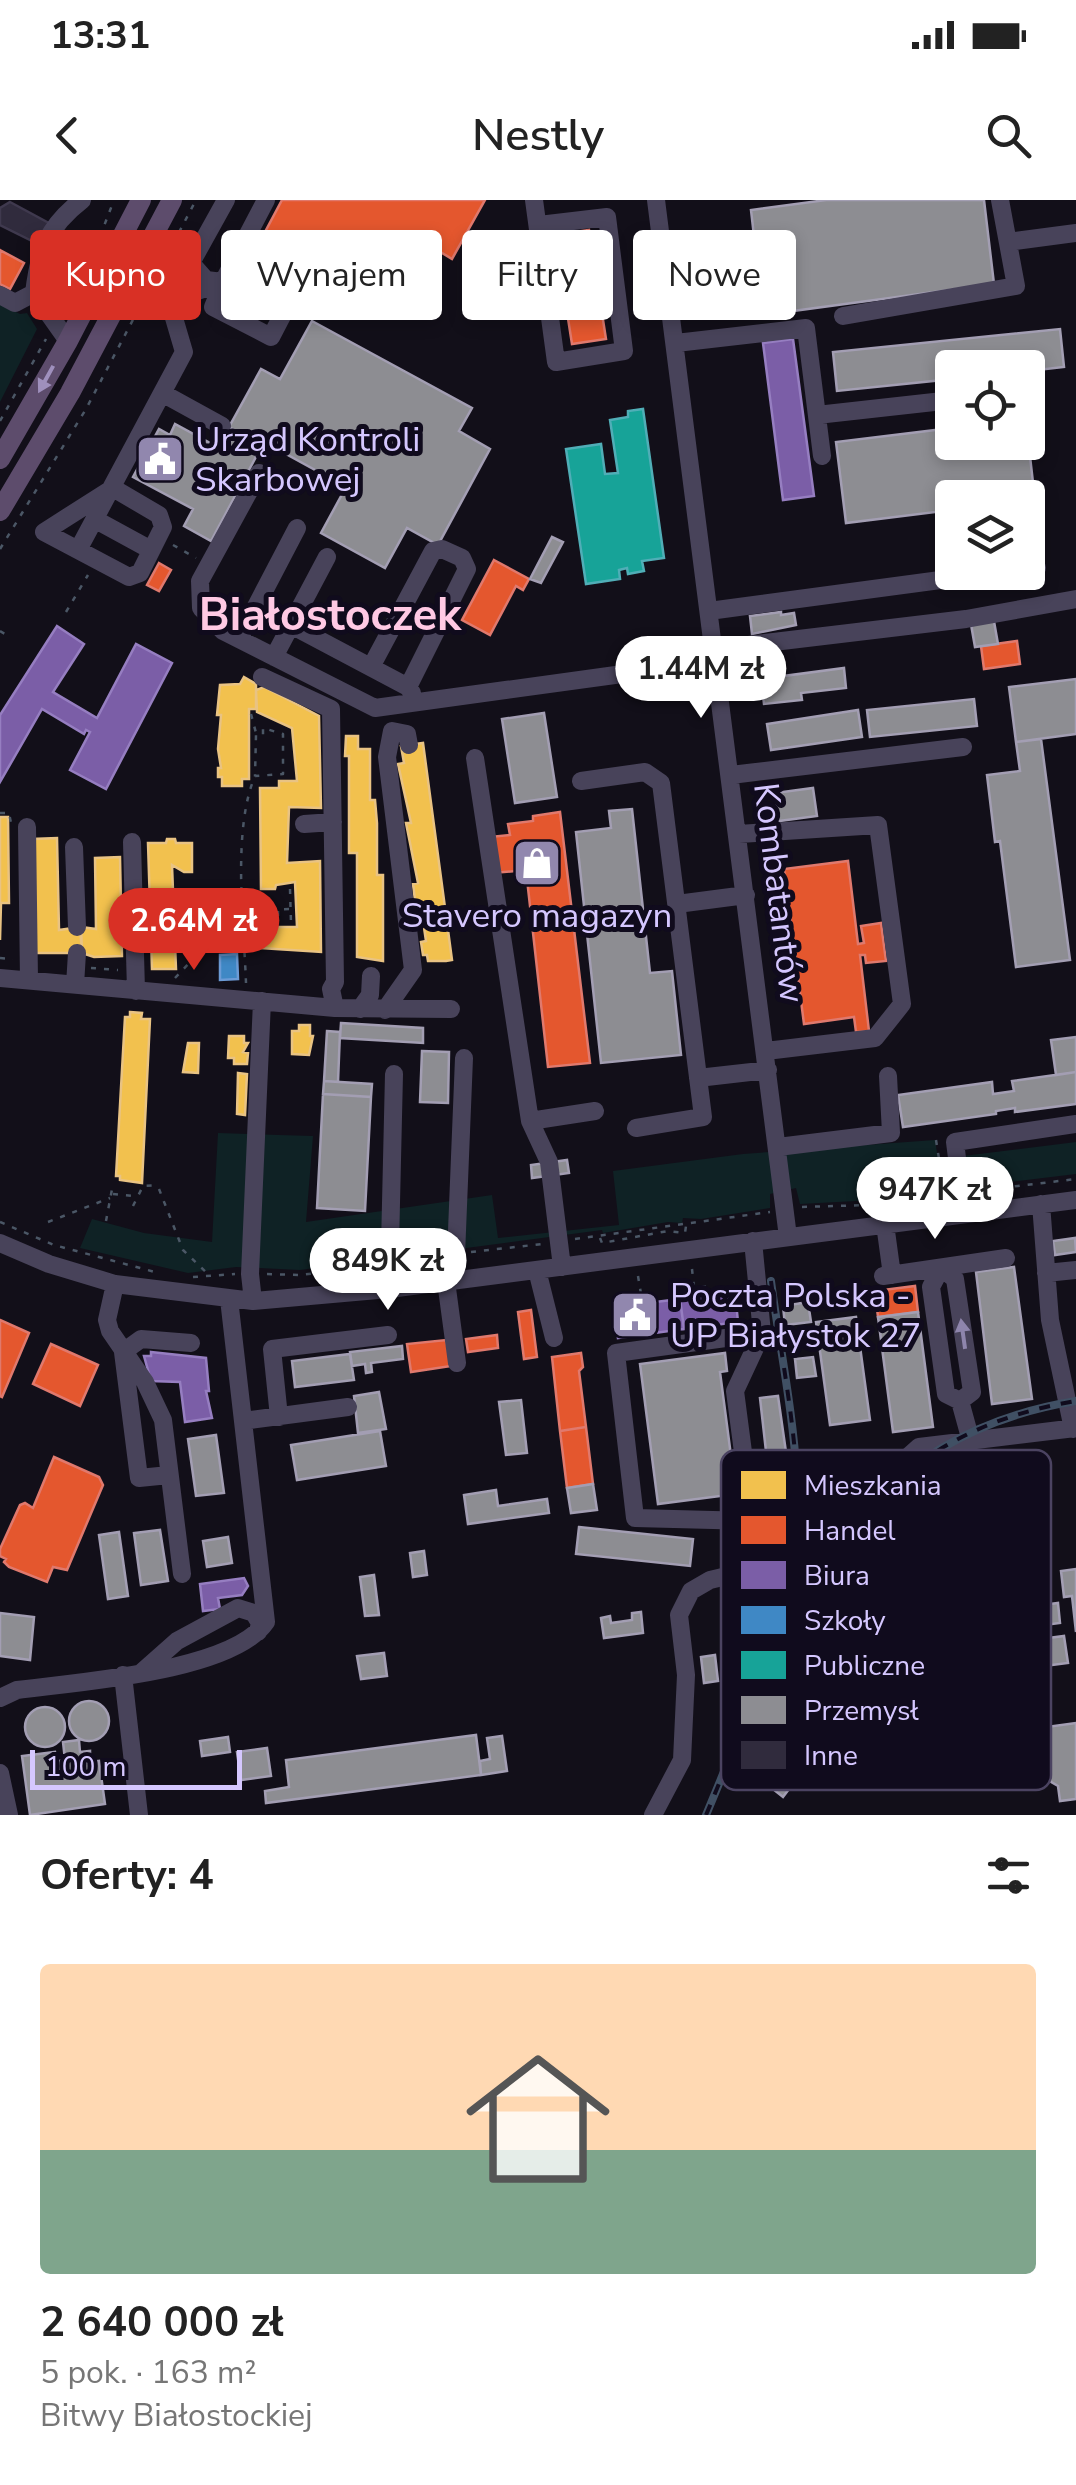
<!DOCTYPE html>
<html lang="pl">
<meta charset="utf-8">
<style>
body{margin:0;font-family:"Nunito Sans",sans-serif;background:#f6f6f6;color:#222;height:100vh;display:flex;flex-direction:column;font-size:38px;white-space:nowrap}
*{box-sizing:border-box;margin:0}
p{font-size:32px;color:#767676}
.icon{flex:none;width:55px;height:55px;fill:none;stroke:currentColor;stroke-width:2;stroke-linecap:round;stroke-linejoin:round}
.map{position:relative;height:1615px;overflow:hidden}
.sheet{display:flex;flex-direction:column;background:#fff;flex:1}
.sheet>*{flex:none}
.top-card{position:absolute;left:30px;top:30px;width:1018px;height:90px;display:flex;gap:20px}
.buttons{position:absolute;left:935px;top:150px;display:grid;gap:20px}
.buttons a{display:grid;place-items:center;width:110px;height:110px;border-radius:10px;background:#fff;box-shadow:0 5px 15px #0003;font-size:50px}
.scale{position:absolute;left:30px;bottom:25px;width:212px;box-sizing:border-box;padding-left:10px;border:5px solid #d5c7ff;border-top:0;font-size:28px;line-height:35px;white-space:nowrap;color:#d5c7ff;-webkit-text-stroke:8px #100b1d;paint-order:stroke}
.price{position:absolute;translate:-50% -85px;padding:0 22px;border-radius:35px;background:#fff;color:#222;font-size:32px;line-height:65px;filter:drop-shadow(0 2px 5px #0008)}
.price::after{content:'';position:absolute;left:50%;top:60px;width:30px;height:22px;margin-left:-15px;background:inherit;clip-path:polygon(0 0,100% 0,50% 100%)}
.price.on{background:#d93025;color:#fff}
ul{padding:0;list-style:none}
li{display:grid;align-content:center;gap:20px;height:530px;padding:0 40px}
li span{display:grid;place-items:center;height:310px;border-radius:10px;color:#555}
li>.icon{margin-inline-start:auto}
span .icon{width:180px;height:180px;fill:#fffc;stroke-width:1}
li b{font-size:42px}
h2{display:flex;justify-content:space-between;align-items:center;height:120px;padding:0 40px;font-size:42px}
.pill{padding:0 35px;border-radius:10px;background:#fff;box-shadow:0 5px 15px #0003;font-size:35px;line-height:90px}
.pill.on{background:#d93025;color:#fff}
.status{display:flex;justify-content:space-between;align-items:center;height:70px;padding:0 50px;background:#fff;direction:ltr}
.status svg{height:28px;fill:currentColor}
header{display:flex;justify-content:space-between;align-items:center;height:130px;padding:0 40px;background:#fff;font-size:45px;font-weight:600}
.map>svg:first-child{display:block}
.green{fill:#0f2225}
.homes{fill:#f2c14e;stroke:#e9c383;stroke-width:2.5}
.shops{fill:#e4572e;stroke:#e0796d;stroke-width:2.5}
.offices{fill:#7b5ea7;stroke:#967ec1;stroke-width:2.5}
.schools{fill:#3f88c5;stroke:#6c9bd6;stroke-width:2.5}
.public{fill:#17a398;stroke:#50aeb7;stroke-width:2.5}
.industry{fill:#8d8d92;stroke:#a39eb3;stroke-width:2.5}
.building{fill:#302b3d;stroke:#3f394e;stroke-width:2.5}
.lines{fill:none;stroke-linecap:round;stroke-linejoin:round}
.path{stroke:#4b5766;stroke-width:2.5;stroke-dasharray:5 8;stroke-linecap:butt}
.minor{stroke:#48435a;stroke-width:18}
.major{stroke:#5d4c6c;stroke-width:20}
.rail-casing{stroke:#405064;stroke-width:8}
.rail{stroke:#100b1d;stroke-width:4;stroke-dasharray:11;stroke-linecap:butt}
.oneway{fill:#9f90bd}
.oneway2{fill:#8e85ac}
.labels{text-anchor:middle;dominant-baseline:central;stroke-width:10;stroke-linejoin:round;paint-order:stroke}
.poi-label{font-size:35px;fill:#d5c7ff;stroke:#100b1d;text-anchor:start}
.street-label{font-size:35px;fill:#d5c7ff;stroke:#100b1d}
.district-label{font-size:45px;font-weight:bold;fill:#ffc9e4;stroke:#100b1d}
.key{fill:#100b1d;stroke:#4b4361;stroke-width:2.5}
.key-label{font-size:28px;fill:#d5c7ff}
</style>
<div class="status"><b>13:31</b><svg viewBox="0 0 49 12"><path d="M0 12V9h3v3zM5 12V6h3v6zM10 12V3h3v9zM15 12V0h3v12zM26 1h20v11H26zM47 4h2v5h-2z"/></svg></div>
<header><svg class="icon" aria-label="back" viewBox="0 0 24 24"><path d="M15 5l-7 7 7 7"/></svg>Nestly<svg class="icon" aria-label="search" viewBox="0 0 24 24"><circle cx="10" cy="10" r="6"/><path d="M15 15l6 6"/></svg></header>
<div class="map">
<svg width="1076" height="1615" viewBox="0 0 1076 1615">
<rect width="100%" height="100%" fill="#120f19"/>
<path class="green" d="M0 104 20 114 27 113 37 129 0 202Z
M218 933 313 936 306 1022 492 995 498 1038 619 1025 613 971 743 954 935 940 938 959 1076 942V974L856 1001 800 1004 796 988 770 994V1008L701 1019 683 1018 682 1023 668 1022 603 1033 602 1030 300 1070 236 1067 188 1073 80 1048 92 1019 144 1033 212 1042Z"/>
<path class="homes" d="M244 477 256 484V509H249V579H242V586H222V577H218V568H221L218 549 221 515H217L220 485 240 484Z
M264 487 319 516 321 608 289 607 287 663 320 661 321 752 261 748 260 722H275L274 727H297L295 682 276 685 275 689H261L260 588H279V581H297L292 528 257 512 256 490Z
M346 536H358V549H370V600H375L377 623V675H383V761L357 757V653H349V556H345Z
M423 543 452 760 446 761H428L427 755H423L421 742 426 741 421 707 416 708 413 684 418 683 406 623H411L398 564 404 563 401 546Z
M0 617H8L9 703H1L0 740Z
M57 638 59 730 80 727 82 753H35L32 639Z
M167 639H175L176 643H192V672H184L172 665 176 769H152L148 643H166Z
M120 657 122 756 94 757 82 753 81 727 96 729 95 658Z
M130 812 142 813 141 819H150L142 983 120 980V976H116L125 817H130Z
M299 825H310V836H313L309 855 292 854V831H299Z
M229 836H244V843H248L243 852 248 853 247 864H234V858H228Z
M188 843H199L198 873 183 872Z
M238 873 247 874 245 915 237 914Z"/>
<path class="shops" d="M282 0H485L452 59 414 36 390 84 343 59 317 101 249 62Z
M589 30 606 139 572 144 555 35Z
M0 50 24 63 10 89 0 84Z
M494 360 529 379 523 390 516 386 490 435 462 420Z
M159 363 171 370 159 391 147 385Z
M1017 441 1020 464 984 469 981 446Z
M560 612 590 863 548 867 526 670 493 673 489 637 510 635 508 624 533 621V616Z
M848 661 858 744 864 743 861 726 881 723 886 761 866 763 865 755H860L869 831 856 832 854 817 804 824 784 669Z
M915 1086 918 1112 878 1117 875 1091Z
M531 1110 537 1157 524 1159 518 1112Z
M0 1120 29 1133 2 1197 0 1196Z
M497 1135 498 1148 468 1152 466 1139Z
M446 1140 451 1166 411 1172 407 1144Z
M51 1144 98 1165 80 1206 33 1184Z
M581 1153 583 1167 579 1171 586 1227 560 1231 552 1157Z
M586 1227 593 1284 567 1288 560 1231Z
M54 1257 99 1277 103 1285 67 1370 53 1367 47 1382 9 1367 4 1362 6 1359 0 1356V1349L20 1305 25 1303 33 1308Z"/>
<path class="offices" d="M793 139 814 296 783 300 763 143Z
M57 426 84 444 53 492 97 518 136 444 172 463 106 589 70 570 90 532 86 530 84 534 42 509 0 582V515Z
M735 1092 738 1122 684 1129 680 1099Z
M680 1099 684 1129 618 1138 615 1107Z
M151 1152 206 1158 209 1191H206L212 1218 185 1222 180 1182 151 1181 144 1156H151Z
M244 1378 248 1386 242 1395 218 1398 220 1409 203 1411 200 1384Z"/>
<path class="schools" d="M237 754 238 779 220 780V755Z"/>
<path class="public" d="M643 209 664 358 642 361 644 371 628 374 627 368 619 370 620 379 586 384 566 249 601 244 605 274 618 273 610 220 628 217V211Z"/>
<path class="industry" d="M826 0H984L994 84 763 115 751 10Z
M312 121 472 208 459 231 490 249 438 345 407 328 385 368 321 333 346 287 264 242 211 341 184 326 193 309 133 277 159 229 170 235 175 224 225 251 236 231 229 227 261 169 280 179Z
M1060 129 1064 167 1028 171V168H952V179L837 191 833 152Z
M952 228V242H1028V239L1035 300 952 298V310L846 323 836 242Z
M552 337 563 342 541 383 530 379Z
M992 410 998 444 975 447 969 413Z
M781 412V415L794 413 796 425 752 434 750 416Z
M844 468 846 488 801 493 802 500 764 504 761 479Z
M1076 479V534L1016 542 1009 487Z
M974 499 977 526 870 537 867 510Z
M858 510 862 537 771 550 767 524Z
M544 513 557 597 515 603 502 519Z
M1041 539 1070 760 1016 767 1000 641 995 642 987 575 1020 571 1016 542Z
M813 588 817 616 779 621 775 593Z
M632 609 650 773 672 771 681 855 601 863 576 632 611 628 609 611Z
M341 823 423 828V843L340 838Z
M327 831 340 832 338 882 324 881Z
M1076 837V872L1056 875 1051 840Z
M422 851 449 852 448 903 420 902Z
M1076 872V904L1015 912V908L996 911V914L903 927 898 895 992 882 993 894 1014 891 1012 881Z
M324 881 372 884 371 897 323 894Z
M323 894 371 897 365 1011 317 1008Z
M567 960 569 973 532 978 531 965Z
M1075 1038 1076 1052 1055 1055 1053 1041Z
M1014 1067 1032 1199 992 1204 976 1072Z
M808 1102 811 1122 785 1125 783 1106Z
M918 1112 933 1227 893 1232 878 1117Z
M856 1117 870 1220 830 1225 816 1122Z
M402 1146 403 1159 371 1163 372 1172 366 1173 365 1164 352 1166 350 1152Z
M725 1153 727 1171 720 1172 736 1294 658 1304 640 1164Z
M350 1154 354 1180 295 1187 292 1161Z
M813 1157 816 1176 797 1178 795 1159Z
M379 1192 386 1229 358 1233 354 1196Z
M778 1196 793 1301 790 1348 765 1351 756 1289 770 1287 760 1198Z
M521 1200 527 1253 506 1255 499 1202Z
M380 1231 386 1266 297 1280 291 1245Z
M216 1235 224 1293 196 1296 188 1239Z
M593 1284 597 1310 571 1313 567 1288Z
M496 1290 498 1306 547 1299 549 1313 468 1324 464 1295Z
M579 1327 693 1339 690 1366 576 1354Z
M160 1330 168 1381 141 1385 134 1333Z
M119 1332 128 1396 108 1399 99 1335Z
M228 1337 232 1363 207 1367 203 1341Z
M424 1351 427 1375 413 1377 410 1353Z
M1076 1369V1432L1072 1396 1064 1397 1061 1371Z
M374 1375 379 1415 365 1416 360 1377Z
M1058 1403 1060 1423 967 1435 965 1415Z
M641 1412 643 1433 604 1438 601 1418 610 1416 611 1423 632 1420V1413Z
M0 1413 34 1417 30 1460 0 1456Z
M1064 1436 1068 1463 1028 1468 1025 1441Z
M384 1453 387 1476 361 1479 357 1456Z
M715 1455 718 1481 704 1483 701 1457Z
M69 1521a20 20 0 1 1 40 0a20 20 0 1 1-40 0Z
M25 1527a20 20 0 1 1 40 0a20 20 0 1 1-40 0Z
M1076 1523V1599L1060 1601 1058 1586 1046 1579 1039 1528Z
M476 1535 481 1575 266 1603 265 1591 289 1587 286 1560Z
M502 1536 507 1571 481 1575 480 1561 490 1559 487 1538Z
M228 1537 230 1552 202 1556 200 1541Z
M79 1540 80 1552 90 1551V1557L81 1558 82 1563 99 1561 105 1604 30 1615 22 1556 55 1552 57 1561 65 1560 63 1542Z
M267 1548 271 1576 241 1580 237 1552Z
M790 1557 805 1568 783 1597 768 1585Z"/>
<path class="building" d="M10 2 69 34 72 41 66 51 58 54 0 25V8Z"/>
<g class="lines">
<path class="path" d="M63 105 104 26 114 0
M0 221 46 139
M173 345 196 358
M0 349 86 209 196 0
M66 412 88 375
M0 431 5 434
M251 514 256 533
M0 613H9L11 623
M290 689 291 723
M245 710 293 709
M278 711V720
M0 758 13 759
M91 768 118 770
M175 778 193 759
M246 783C244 724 232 630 255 576L283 574V534L263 528V535H256L255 576
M936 940 944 990
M159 989 183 1050 209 1075
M976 991 1076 979
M113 994 134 996
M133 1006 143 986 159 985
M802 1007 866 1005 944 996
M106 1021 113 984
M0 1022 54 1045 155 1072
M48 1022 110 998
M600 1038 602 1043 668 1031 685 1033 686 1026
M575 1039 770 1012
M471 1052 542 1044
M406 1060 438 1056
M692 1069 694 1088 711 1086
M267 1074 301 1075 374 1065
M638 1076 641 1094
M193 1077 235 1074"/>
<path class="minor" d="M226 0 191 63 206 80 223 82 266 0
M534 0 556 162 624 151 607 17 539 25
M656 0 788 1037
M1008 42 1076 33
M0 95 15 103 34 93
M843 116 1016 86 1000 0
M68 141 34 93C39 51 47 27 82 0
M676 143 806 128 822 256
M162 193 222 226
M817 215 952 200
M259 273 200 381 201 408 223 431 375 508 717 461
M113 288 159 315 163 327 140 373 129 377 44 332Z
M96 320 151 350
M78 350 184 152 169 101 223 82 284 112 271 137 213 107 223 82
M1028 369 1037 368
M709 411 1000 372
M291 425 408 487 412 493
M239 439 297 328
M715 449 966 419 1076 399
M274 457 327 357
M371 467 433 351 442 349 462 358 467 369 408 487
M262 477 331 509 335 782 331 789 335 808
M475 558 530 921 549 962 562 1067
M731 575 963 547
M581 581 645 572 661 583 703 917 636 928
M304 624 333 622
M27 627 29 780
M739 634 878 625 902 804 875 838 766 851
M132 642 136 791
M74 647 77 727
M677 704 746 695
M0 778 335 808 451 809
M75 785 77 753
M360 809 370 795 371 776
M385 810 413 770 387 557 392 531 407 534 409 545
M698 878 768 870
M530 921 595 911
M778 947 891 933 888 876
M1041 1004 1050 1120 1073 1229
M964 1014 955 942 1076 924
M885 1024 892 1075
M753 1041 762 1133 616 1153 635 1318 752 1321 735 1191 762 1133
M0 1043 49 1064 115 1084 253 1101 389 1089 1076 1000
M537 1070 554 1138
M1046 1073 1076 1070
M883 1076 1006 1058
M455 1080 464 858
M446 1081 457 1163
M115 1084 107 1120 110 1131 145 1182 163 1220 182 1374
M389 1089 394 874
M253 1101 250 1074 262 801
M960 1201 972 1192 955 1079 941 1068 931 1087 946 1194 960 1201 971 1241
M279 1217 272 1149 388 1135
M243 1221 348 1207
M169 1275 139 1278 123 1152 141 1139 191 1143
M142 1472 177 1441 238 1408 254 1413 260 1423 258 1432
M123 1475 139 1615
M0 1498 17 1490C76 1482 232 1472 266 1422L229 1099
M0 1573 9 1615
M653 1615 682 1560 686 1475 679 1415 691 1391 710 1380 810 1356 844 1314 919 1247 1076 1228"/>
<path class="major" d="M0 259 68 141 141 0
M0 311 70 193 172 0"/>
<g class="rail-casing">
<path id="rail" d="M771 1081C785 1188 814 1302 786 1408
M766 1504 825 1405
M706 1615C786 1425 842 1239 1076 1201"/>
</g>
<use href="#rail" class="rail"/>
</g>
<defs><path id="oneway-solid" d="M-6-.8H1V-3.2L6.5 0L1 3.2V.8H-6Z" transform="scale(2.5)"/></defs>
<use class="oneway" href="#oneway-solid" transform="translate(46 179) rotate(119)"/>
<use class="oneway2" href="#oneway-solid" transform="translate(963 1134) rotate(-98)"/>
<defs>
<g id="civic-square" transform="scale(2.5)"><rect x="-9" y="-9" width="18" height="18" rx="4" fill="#9187ae" stroke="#100b1d"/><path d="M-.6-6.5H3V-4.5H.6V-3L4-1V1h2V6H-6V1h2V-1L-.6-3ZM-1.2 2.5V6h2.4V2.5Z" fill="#fff"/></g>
<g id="shop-square" transform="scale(2.5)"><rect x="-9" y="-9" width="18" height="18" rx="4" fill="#9187ae" stroke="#100b1d"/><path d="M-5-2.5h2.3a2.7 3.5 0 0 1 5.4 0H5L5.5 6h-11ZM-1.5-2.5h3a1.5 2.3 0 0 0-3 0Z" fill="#fff"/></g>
</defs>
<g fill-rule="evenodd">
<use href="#civic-square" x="160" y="259"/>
<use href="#shop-square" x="537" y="663"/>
<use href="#civic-square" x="635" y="1115"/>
</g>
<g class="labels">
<g class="poi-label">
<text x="195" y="239">Urząd Kontroli<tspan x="195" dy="40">Skarbowej</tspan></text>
<text x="537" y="715" text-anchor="middle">Stavero magazyn</text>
<text x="670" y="1095">Poczta Polska -<tspan x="670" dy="40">UP Białystok 27</tspan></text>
</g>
<g class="street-label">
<text transform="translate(779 693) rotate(83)">Kombatantów</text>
</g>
<g class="district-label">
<text x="330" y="415">Białostoczek</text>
</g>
</g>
<rect x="721" y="1250" width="330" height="340" rx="15" class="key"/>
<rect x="741" y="1271" width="45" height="28" fill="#f2c14e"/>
<rect x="741" y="1316" width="45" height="28" fill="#e4572e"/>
<rect x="741" y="1361" width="45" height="28" fill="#7b5ea7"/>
<rect x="741" y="1406" width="45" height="28" fill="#3f88c5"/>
<rect x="741" y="1451" width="45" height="28" fill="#17a398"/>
<rect x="741" y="1496" width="45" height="28" fill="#8d8d92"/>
<rect x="741" y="1541" width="45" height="28" fill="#302b3d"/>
<g class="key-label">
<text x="804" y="1295">Mieszkania</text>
<text x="804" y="1340">Handel</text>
<text x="804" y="1385">Biura</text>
<text x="804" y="1430">Szkoły</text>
<text x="804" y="1475">Publiczne</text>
<text x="804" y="1520">Przemysł</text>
<text x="804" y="1565">Inne</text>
</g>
</svg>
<div class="buttons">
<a><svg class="icon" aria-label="locate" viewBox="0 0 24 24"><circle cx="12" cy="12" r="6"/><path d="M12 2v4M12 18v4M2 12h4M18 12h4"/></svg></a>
<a><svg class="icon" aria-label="layers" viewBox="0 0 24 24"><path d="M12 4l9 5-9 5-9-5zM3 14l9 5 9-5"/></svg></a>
</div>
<div class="scale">100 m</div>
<b class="price" style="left:701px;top:521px">1.44M zł</b>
<b class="price on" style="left:194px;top:773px">2.64M zł</b>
<b class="price" style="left:935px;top:1042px">947K zł</b>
<b class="price" style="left:388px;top:1113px">849K zł</b>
<div class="top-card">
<a class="pill on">Kupno</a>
<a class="pill">Wynajem</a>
<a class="pill">Filtry</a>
<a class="pill">Nowe</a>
</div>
</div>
<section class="sheet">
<h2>Oferty: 4<svg class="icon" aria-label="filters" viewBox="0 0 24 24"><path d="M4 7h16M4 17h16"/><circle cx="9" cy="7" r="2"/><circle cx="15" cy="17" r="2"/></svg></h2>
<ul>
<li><span style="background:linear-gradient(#ffd9b3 60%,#7fa58c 0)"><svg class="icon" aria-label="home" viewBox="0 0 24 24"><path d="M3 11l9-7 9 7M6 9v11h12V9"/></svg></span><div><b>2 640 000 zł</b><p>5 pok. · 163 m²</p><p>Bitwy Białostockiej</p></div></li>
</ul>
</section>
